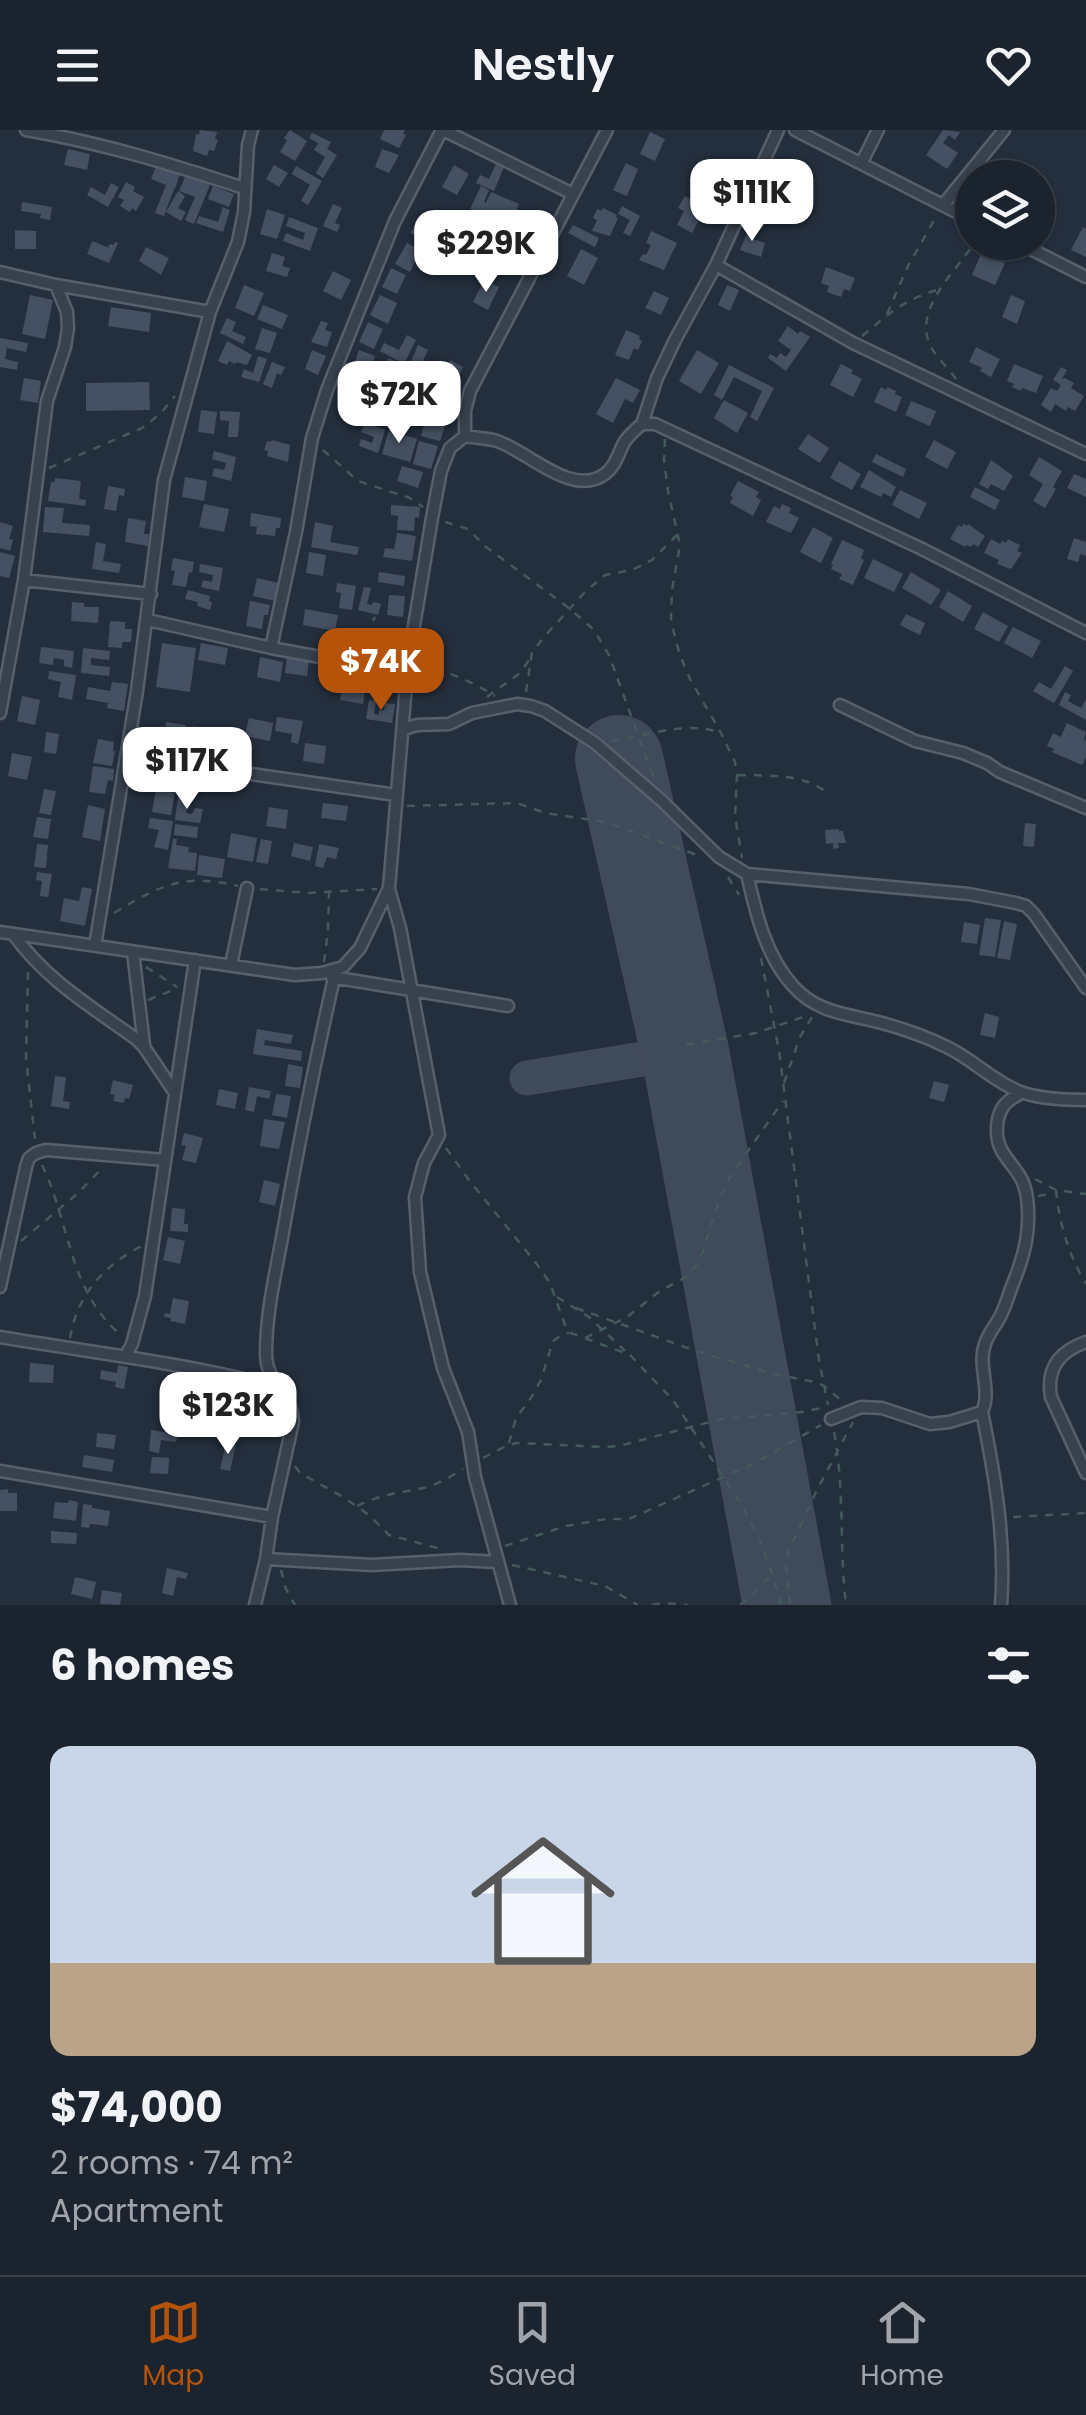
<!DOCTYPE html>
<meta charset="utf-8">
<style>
body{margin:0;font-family:Poppins,sans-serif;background:#242b36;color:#f1f3f6;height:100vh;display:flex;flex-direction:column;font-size:38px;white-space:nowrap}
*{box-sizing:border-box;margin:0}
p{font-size:32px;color:#a0a4aa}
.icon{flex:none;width:55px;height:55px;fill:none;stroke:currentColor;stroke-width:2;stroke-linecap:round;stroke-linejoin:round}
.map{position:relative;height:1475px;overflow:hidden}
.drawer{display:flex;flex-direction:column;background:#1b232e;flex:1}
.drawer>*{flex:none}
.tools{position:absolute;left:955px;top:30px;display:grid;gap:20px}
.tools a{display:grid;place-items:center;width:100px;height:100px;border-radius:50%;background:#1b232e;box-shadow:0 2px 8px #0004,0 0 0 2px #39404a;font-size:50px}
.price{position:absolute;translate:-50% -85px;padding:0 22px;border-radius:20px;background:#fff;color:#222;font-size:32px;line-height:65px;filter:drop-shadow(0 2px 5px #0008)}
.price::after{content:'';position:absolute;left:50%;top:60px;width:30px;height:22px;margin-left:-15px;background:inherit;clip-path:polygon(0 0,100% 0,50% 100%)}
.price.on{background:#b45309;color:#fff}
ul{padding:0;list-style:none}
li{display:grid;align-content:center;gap:20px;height:530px;padding:0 50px}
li+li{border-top:2px solid #39404a}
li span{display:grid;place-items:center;height:310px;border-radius:20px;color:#555}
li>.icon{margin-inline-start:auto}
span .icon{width:180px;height:180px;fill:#fffc;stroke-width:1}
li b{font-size:42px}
h2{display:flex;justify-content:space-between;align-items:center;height:120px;padding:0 50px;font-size:42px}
header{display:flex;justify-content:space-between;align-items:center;height:130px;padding:0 50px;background:#1b232e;font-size:45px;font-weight:600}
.menu{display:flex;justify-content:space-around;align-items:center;height:140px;border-top:2px solid #39404a;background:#1b232e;font-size:28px;color:#a0a4aa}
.menu a{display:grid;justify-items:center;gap:5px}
.menu .on{color:#b45309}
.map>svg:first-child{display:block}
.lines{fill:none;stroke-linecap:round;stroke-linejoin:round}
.taxiway{stroke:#3f4a5a;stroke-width:35}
.runway{stroke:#3f4a5a;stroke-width:88}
.building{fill:#455162}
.minor-casing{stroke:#565f6c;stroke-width:15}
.path{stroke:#44595c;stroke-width:2.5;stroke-dasharray:8 8;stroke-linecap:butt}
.minor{stroke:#38414e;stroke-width:10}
</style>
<header><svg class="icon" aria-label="menu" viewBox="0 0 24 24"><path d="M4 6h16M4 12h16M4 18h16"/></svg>Nestly<svg class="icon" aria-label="heart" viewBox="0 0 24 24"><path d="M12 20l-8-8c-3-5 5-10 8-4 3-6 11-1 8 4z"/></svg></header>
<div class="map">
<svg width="1086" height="1475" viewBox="0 0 1086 1475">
<rect width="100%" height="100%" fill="#242f3e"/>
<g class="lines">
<path class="taxiway" d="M527 948 685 922"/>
<path class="runway" d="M619 629 685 922 787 1475"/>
</g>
<path class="building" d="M200 0 217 2 215 9 218 10 214 21 209 20 207 26 193 21 196 4 199 5Z
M290 0 307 11 295 31 280 22 287 10 284 8Z
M384 0H405L403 4 406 5 399 18 380 9Z
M943 0 960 2 955 10 949 5 943 13 958 23 947 39 926 25Z
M650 2 665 9 655 31 640 24Z
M312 3 331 12 327 19 337 25 323 48 316 43 325 27 314 20 318 13 309 8Z
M68 19 90 24 87 40 64 35Z
M382 19 399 25 389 43 375 37Z
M626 33 638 39 627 66 613 60Z
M157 34 180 43 175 59 171 58 174 59 164 86 155 83 166 55 151 49Z
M496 34 504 37 494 61 476 53 480 45 489 49Z
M274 35 288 43 279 57 266 49Z
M454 35 469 44 457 65 442 57Z
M296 36 322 51 308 75 301 71 310 55 292 44Z
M186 45 210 55 194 94 185 90 195 67 179 61Z
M793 47 805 52 803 57 808 59 799 78 776 67 785 48 791 51Z
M126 52 135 57 133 61 144 67 136 81 132 78 130 82 120 76 124 70 118 67Z
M111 53 119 57 108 77 87 65 91 57 105 65Z
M213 56 234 64 229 77 208 69Z
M481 56 489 60 484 72 486 73 491 62 519 74 514 86 511 84 506 95 470 79Z
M178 61 185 66 178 78 186 82 181 91 166 82Z
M685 66 706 77 692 103 677 95 684 81 678 78Z
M22 72 52 77 50 90 40 88 41 84 21 81Z
M333 74 342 78 335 93 340 95 337 102 323 96Z
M622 76 640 86 630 106 623 103 630 90 618 84Z
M223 77 230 80 223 102 196 93 199 86 218 92Z
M603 78 617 85 616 87 618 88 610 106 592 101 597 90 593 88 597 79 601 81Z
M267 79 285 85 277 109 260 104Z
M289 87 318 98 310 121 283 111 286 103 303 110 305 103 286 96Z
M422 90 442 101 431 121 414 111 416 106 410 103 417 92 420 94Z
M573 95 599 108 595 117 568 103Z
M1083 97 1086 99V127L1071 120Z
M749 98 756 100 753 109 765 113 761 127 740 120Z
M15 100 36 101V119H15Z
M651 101 677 113 664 140 639 130 643 124 646 125 651 115 646 113Z
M516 103 527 109 516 128 505 122Z
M92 111 112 119 108 117 110 114 114 115 115 112 118 113 109 133 87 124Z
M986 112H998L1007 116 1000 131 1005 133 995 155 972 145Z
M407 113 421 120 410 142 395 134Z
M146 117 169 128 161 145 139 131Z
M581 119 598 128 584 155 567 146Z
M272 123 285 127 282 136 290 138 287 147 266 141Z
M826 137 855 148 850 161 844 159 841 167 827 162 829 156 821 153Z
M391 138 406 145 397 164 382 157Z
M333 141 351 150 341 170 323 161Z
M484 150 499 157 488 180 473 172Z
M244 155 264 163 254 186 235 178Z
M727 155 739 160 730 181 718 175Z
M654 161 669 168 661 185 645 178Z
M30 165 53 170 45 209 22 204Z
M380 165 397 173 388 194 370 185Z
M1011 165 1025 171 1017 194 1002 187Z
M263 175 288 185 282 199 257 189Z
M111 177 151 183 149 202 108 196Z
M227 188 236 192 232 201 246 207 243 214 220 203Z
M321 191 328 193 325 200 332 202 327 217 311 212Z
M368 192 383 199 374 219 359 212Z
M788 196 798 204 800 201 810 207 786 241 768 228 770 224 777 228 780 223 786 227 791 220 778 211Z
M262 198 277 203 270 223 255 219Z
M626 200 640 206 639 209 642 211 638 220 634 218 629 230 615 225Z
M407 205 416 210 404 234 380 221 384 213 399 220Z
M0 208 28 213 26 222 7 218 5 229 18 232 17 240 0 237Z
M227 211 252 225 247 235 236 232 235 234 229 231 227 235 218 231Z
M418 215 428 220 422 233 436 240 433 247 409 236Z
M976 217 1000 229 991 247 980 241 982 238 969 232Z
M312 220 326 226 318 245 305 239Z
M359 220 375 226 368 246 352 241Z
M697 220 719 233 701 264 679 251Z
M258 226 267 229 259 252 241 247 244 239 253 243Z
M388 228 405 236 395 256 379 247Z
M450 230 463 237 453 256 441 250Z
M272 232 285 237 281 245 277 243 272 258 263 254Z
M841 234 853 240 851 243 862 249 853 267 830 255Z
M1014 234 1043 246 1036 263 1022 258 1021 261 1012 257 1014 254 1007 251Z
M729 235 774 258 757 291 750 287 762 261 734 247 722 270 714 265Z
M1061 237 1067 240 1062 249 1065 248 1074 253 1071 258 1084 266 1075 281 1068 277 1066 281 1055 274 1051 282 1041 275 1051 258 1057 261 1061 255 1053 250Z
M409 238 434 252 431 259 414 250 411 257 413 258 416 254 430 261 424 273 398 259Z
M24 248 41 251 38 273 20 270Z
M616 248 640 260 633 273 625 269 613 293 596 284Z
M347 250 364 255 358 276 341 271Z
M149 252 150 280 86 281V253Z
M881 257 886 260 887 257 896 261 895 264 902 267 896 282 874 272Z
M369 266 395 274 388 295 363 287Z
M724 270 748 283 737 303 714 288Z
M911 271 936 281 930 296 905 285Z
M201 280 217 282 214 304 198 302Z
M220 281 240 282 238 307H228L229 291 220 290Z
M426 287 446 293 440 311 421 306Z
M365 293 385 300 378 323 359 316 361 309 372 313 374 307 361 302Z
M389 300 417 309 410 332 382 324Z
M808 304 829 318 820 333 798 319Z
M272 310 290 315 288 332 267 326 268 321 264 320 267 311 271 312Z
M934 310 956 322 947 339 925 327Z
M419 311 438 316 431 339 413 334Z
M214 321 236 327 231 351 212 346 214 338 224 340 226 333 212 329Z
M876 324 906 339 903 347 872 332Z
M1039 327 1062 341 1053 357 1056 359 1045 378 1033 371 1043 354 1029 345Z
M991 330 1013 346 1004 361 991 354 988 359 979 354Z
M839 331 861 344 852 360 830 348Z
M402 336 423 342 418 358 397 351Z
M869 340 896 357 891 367 883 363 881 367 860 357Z
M1074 344 1086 349V367L1067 358Z
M185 347 207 351 204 371 182 367Z
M55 348 81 351 79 369 86 370 85 376 48 371 51 352H55Z
M738 351 759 362 756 367 761 370 753 386 730 373 733 367 730 366Z
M108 356 125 359 124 366 119 365 116 381 104 379Z
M975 357 1000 370 995 380 970 367Z
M900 360 927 373 919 389 892 375Z
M204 374 229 379 224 402 199 397Z
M782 374 791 378 789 383 799 388 791 403 766 392 774 376 780 379Z
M391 375 420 377 419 388 415 387 414 401 397 400 398 386 391 385Z
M45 377 64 378 62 393 90 395 89 406 43 402Z
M251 383 281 388 280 398H276L275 406 256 404 257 397 250 396Z
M128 388 146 391 144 404H149L148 416 125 412Z
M0 392 13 396 9 409 13 410 10 421 0 418Z
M315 392 333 396 330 412 359 417 357 425 311 417Z
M963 394 967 396 968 394 985 406 978 417 973 414 971 417 966 415 965 417 950 409 958 395 962 397Z
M813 397 833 408 821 433 800 422Z
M397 403 416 406 412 431 383 427 385 418 394 419Z
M1074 408 1086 412V426L1080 424 1078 432 1067 429Z
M991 409 1000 414 1002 411 1006 413 1008 409 1020 415 1017 421 1022 423 1011 439 997 434 999 430 984 423Z
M842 410 864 420 861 428 864 430 853 455 839 449 842 444 831 439 833 435 831 434Z
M96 412 106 414 103 431 121 434 119 443 92 439Z
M0 422 15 426 9 448 0 446Z
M309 422 326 425 323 446 306 443Z
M173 428 194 432 192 443 189 442 186 457 172 455 175 441 171 440Z
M873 429 903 444 894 462 864 448Z
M200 434 223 438 219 461 201 457 203 450 212 452 213 445 199 442Z
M379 442 405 446 404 456 378 452Z
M911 442 941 460 931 475 902 458Z
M257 448 279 453 275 471 253 466Z
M337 453 356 456 352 480 339 478 341 463 336 462Z
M364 457 371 458 367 474 372 475 373 472 381 474 378 485 358 480Z
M188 460 210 466 209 471 212 472 210 480 197 476 198 472 185 469Z
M948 461 972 476 963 492 939 477Z
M389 465 405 466 403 487 387 485Z
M250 471 270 475 268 485H264L262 499 246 496Z
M72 472 84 473V477H99L98 493 71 491Z
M305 479 338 485 335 501 303 495Z
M983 482 1008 496 999 512 974 499Z
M906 484 925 493 920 505 900 495Z
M110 491 125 492V499H132L131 512H122V518L108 517Z
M1013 497 1041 511 1032 528 1004 513Z
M162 513 196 518 190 562 156 557Z
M201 513 228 518 225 535 198 530Z
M41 517 74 521 72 538 64 536V530L54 528 53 535 39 533Z
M83 518 110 521 109 530 91 528V535L110 537 109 546 81 543Z
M287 526 309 529 307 546 285 543Z
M260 527 283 532 280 552 257 547Z
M1065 536 1073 541 1054 573 1033 561 1039 552 1051 559Z
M49 541 76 545 72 570 58 567 61 552 48 549Z
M112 552 128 554 124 581 107 578 108 573 86 569 88 557 110 561Z
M343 552 366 555 363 574 340 570Z
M1065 562 1071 565 1068 571 1081 578 1086 569V590L1059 575Z
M22 566 40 570 35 595 17 591Z
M369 570 376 571 374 584 379 585V580L384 581 385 573 395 574 392 593 366 589Z
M277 587 303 591 298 614 291 612 292 604 275 601Z
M249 588 273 593 270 611 245 606Z
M166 592 186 595 184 611 164 608Z
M1067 593 1086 602 1084 609 1086 611V627L1082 635 1052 622 1054 619 1047 616 1053 603 1061 607Z
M192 596 214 600 211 617 189 612Z
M46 602 59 604 56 624 44 622Z
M224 606 239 608 236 626 221 623Z
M98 609 114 612 113 621H115L112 636 93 633Z
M305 613 326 616 324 634 303 631Z
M12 623 32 627 27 650 8 646Z
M93 636 114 639 113 651 108 650 105 664 89 662Z
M159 641 178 644 171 685 152 682Z
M44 659 56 661 51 685 39 683Z
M178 668 188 669 186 683 192 684 195 678 203 679 200 693 175 690Z
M323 673 348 676 346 691 321 688Z
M88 675 105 679 100 711 82 707Z
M269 677 288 680 286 699 266 696Z
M37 687 51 689 48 709 33 707Z
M150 688 173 691 168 720 154 717 159 700 148 698Z
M1025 693 1036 694 1034 717 1023 716Z
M175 694 198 697 197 708 174 705Z
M839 699V701H843L846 713H838L839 718 833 719V713L826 714 825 700Z
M231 703 257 708 253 732 227 727Z
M173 709H177L176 715 189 717 188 722 197 723 195 741 168 738Z
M261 709 272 711 268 734 256 732Z
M294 713 313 717 310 731 291 726Z
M37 714 48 715 46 738 34 737Z
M319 714 339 718 336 729 327 727 323 738 315 736Z
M199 725 225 729 222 748 197 745Z
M37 742 52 744 48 767 40 766 42 751 36 750Z
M82 757 92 759 85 796 60 791 64 768 79 771Z
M985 788 1001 790 995 827 979 825Z
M1004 791 1017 794 1010 830 997 828Z
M964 792 980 795 977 814 961 812Z
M985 883 999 887 995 908 980 905Z
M257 899 293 905 291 914 265 910 264 915 302 921 301 931 253 924Z
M288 934 303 937 300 958 285 956Z
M55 946 66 947 63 971 70 972 69 979 51 976Z
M113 950 133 955 129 969 125 968 124 973 113 971 115 965 110 964Z
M934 951 949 955 944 972 929 968Z
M249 957 271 961 269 969 257 966 254 982 245 980Z
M219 959 238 963 235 979 216 975Z
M276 964 291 966 287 988 272 985Z
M264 989 285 992 279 1019 260 1016Z
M184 1003 203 1008 196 1033 182 1030 186 1016 181 1015Z
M264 1050 280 1054 275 1076 259 1072Z
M172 1078 185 1079 184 1094H188V1102L170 1101Z
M168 1107 185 1111 180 1134 163 1130Z
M173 1168 189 1171 185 1194 170 1191 171 1188 164 1187 165 1183 170 1184Z
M30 1233 54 1235 53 1253 29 1252Z
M118 1235 128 1237 124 1259 115 1257 116 1252 100 1249 101 1240 117 1243Z
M190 1255 211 1258 209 1271 189 1268Z
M215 1277 222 1278 219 1295 227 1297 231 1279 241 1281 235 1311 210 1306Z
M151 1300 178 1304 176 1312 161 1310 159 1323 149 1321Z
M97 1303 116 1305 114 1319 96 1317Z
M226 1313 236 1315 230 1341 220 1339Z
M84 1325 114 1330 112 1342 82 1337Z
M152 1327 169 1328 168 1344 150 1343Z
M8 1359V1363H17V1381H0V1360Z
M69 1370 78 1372 76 1391 53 1388 55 1372 68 1373Z
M83 1374 92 1375V1378L110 1381 108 1396 90 1394 89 1398 81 1397Z
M51 1401 77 1403 76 1414 51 1413Z
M167 1438 188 1443 186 1449 177 1447 173 1466 162 1463Z
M75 1447 96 1452 92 1469 71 1464Z
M102 1460 122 1463 120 1475 100 1474Z"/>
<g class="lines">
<g class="minor-casing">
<path id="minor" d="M26 0C103 13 170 34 244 58
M443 0 573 64
M795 0 972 90
M862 32 878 0
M943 75 1004 0
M1017 112 1086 147
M716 135 853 213 1086 324
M0 142 56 155 210 182
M642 294 657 248 675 210 716 135 778 0
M465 306V281L470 261 607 0
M24 450 151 464
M148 490 271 518 347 532H408
M271 518 296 402 312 308 327 260 395 91 442 0
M840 575 915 611 963 623 987 633 1000 642 1086 678
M0 583 24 450 47 271 65 217 68 198 67 182 56 155
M404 599 417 595 449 594 472 583 517 574 531 576 545 581 595 613 662 671 719 727 747 744 969 764 1016 773 1026 776 1034 784 1086 858
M127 626 396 665
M747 744C756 783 765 825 793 856 818 884 849 884 882 893 904 899 927 907 947 917 972 929 992 950 1018 961 1038 969 1064 970 1086 970
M389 759 400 798 439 1005 424 1033 415 1067 420 1142 443 1238 468 1302 475 1347 510 1475
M0 802 295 845 322 843 343 837 360 818 389 758 408 532 432 388 441 341 450 318 465 306C475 308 487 308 497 311 529 322 572 368 605 344 616 336 618 323 625 311 630 304 636 299 642 294H655L922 419 1086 503
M14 805C46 850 92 877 136 909L144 917 175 963
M95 816 137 561 164 350 210 182 238 112 244 82 248 15 252 0
M133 822 144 915
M231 835 247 758
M332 847 508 876
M0 1157 26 1037 29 1028 36 1023 46 1020 165 1030
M0 1207C93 1223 188 1233 278 1258
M1086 1212C1060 1221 1046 1238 1051 1267L1086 1343
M125 1227 132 1214 145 1166 195 830
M982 1282C995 1346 1006 1410 1001 1475
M831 1289 861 1277 882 1278 930 1294 949 1292 982 1282C992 1260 977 1236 985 1214 988 1204 995 1196 1000 1187 1006 1175 1009 1163 1014 1151 1025 1123 1031 1098 1027 1068 1024 1045 1013 1039 1002 1021 995 1009 995 989 1003 977 1007 970 1015 967 1021 963
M0 1341 272 1387
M266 1429 372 1435 460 1430 497 1432
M255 1475 266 1429 272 1387 293 1292C292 1261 266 1255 266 1223 266 1182 276 1142 283 1102 298 1017 315 932 334 848"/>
</g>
<path class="path" d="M887 184 908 136 936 87
M862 206C891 182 903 170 940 159
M956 249C948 237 932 224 928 210 917 175 957 140 975 112
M665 309 664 330 668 361 680 415 672 460 671 488 675 508 680 525 690 549 721 603 735 632 737 645 735 686 742 728
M323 320 358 351 410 368 423 377
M49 338 142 298 160 284 175 266
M445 392 468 399 486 417 569 478 594 500 609 525 654 649
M358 519 375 487
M420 535C446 541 472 551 495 566
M526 562 532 523 543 508 585 462 605 445 632 440 652 430 677 405
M487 567 520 543 529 530
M611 611C646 606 687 590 721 603
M738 645C768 646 800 643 825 661
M407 676 517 673 545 683 605 692 700 726
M728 747 739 765
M260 759 308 763 377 759
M114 783C160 755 184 743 238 756
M761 828 779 921 819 1230 828 1275
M324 832 328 801 329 762
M146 837 177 857
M28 842 26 928 35 1009
M148 870 178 858
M686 915 756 903 809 885
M784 953 800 907 812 887
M446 1018 469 1050 536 1133 550 1153 565 1195 571 1203 630 1225 673 1270 743 1377 760 1410 772 1443 781 1475
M42 1035C71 1095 68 1161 122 1206
M1035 1049 1056 1060 1086 1064
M1056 1060C1059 1093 1069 1126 1086 1154
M1038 1066 1054 1063
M21 1111 77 1064 104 1036
M557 1167 589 1187 625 1221
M576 1178 693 1220 774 1244 815 1252 824 1256 842 1271
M70 1208C77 1165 104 1135 142 1116
M585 1208 627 1187 660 1161 686 1147 695 1137 702 1124 721 1065 731 1045 783 971
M834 1302C845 1359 839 1418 846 1475
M509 1313 516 1288 531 1268 541 1250 553 1211 563 1204 569 1203
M483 1328 508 1315 517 1313 605 1317 619 1316 721 1289 801 1282 827 1277
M295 1336 300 1343 343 1367 369 1385 389 1405 441 1419
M357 1376C380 1364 402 1363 427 1357 440 1353 452 1346 463 1339
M1013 1387 1086 1383
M505 1416 566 1396 606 1389H629L755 1333 821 1295
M512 1435 605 1456 638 1475
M281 1440 286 1459 295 1475
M652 1475 663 1473 688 1475
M740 1475 754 1463 771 1445
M790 1475 786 1437 789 1420 817 1360 853 1292"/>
<use href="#minor" class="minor"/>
</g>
</svg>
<div class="tools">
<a><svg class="icon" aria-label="layers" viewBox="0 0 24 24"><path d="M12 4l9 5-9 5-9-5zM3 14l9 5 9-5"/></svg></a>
</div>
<b class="price" style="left:752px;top:114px">$111K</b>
<b class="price" style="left:486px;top:165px">$229K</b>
<b class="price" style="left:399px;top:316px">$72K</b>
<b class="price on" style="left:381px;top:583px">$74K</b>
<b class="price" style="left:187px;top:682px">$117K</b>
<b class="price" style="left:228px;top:1327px">$123K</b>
</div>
<section class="drawer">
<h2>6 homes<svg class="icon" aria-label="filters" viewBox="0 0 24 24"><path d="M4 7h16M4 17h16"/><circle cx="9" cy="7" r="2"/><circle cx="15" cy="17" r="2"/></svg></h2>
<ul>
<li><span style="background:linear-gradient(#c9d6e8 70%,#b9a48a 0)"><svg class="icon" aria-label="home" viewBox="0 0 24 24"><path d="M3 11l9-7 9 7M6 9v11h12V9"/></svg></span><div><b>$74,000</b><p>2 rooms · 74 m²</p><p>Apartment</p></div></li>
</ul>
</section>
<nav class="menu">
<a class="on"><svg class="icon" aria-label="map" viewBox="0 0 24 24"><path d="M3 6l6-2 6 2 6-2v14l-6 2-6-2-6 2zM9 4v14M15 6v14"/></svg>Map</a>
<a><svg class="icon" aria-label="saved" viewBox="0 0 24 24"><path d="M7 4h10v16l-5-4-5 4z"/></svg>Saved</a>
<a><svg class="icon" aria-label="home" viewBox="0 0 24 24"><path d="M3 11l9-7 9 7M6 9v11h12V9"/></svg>Home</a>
</nav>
